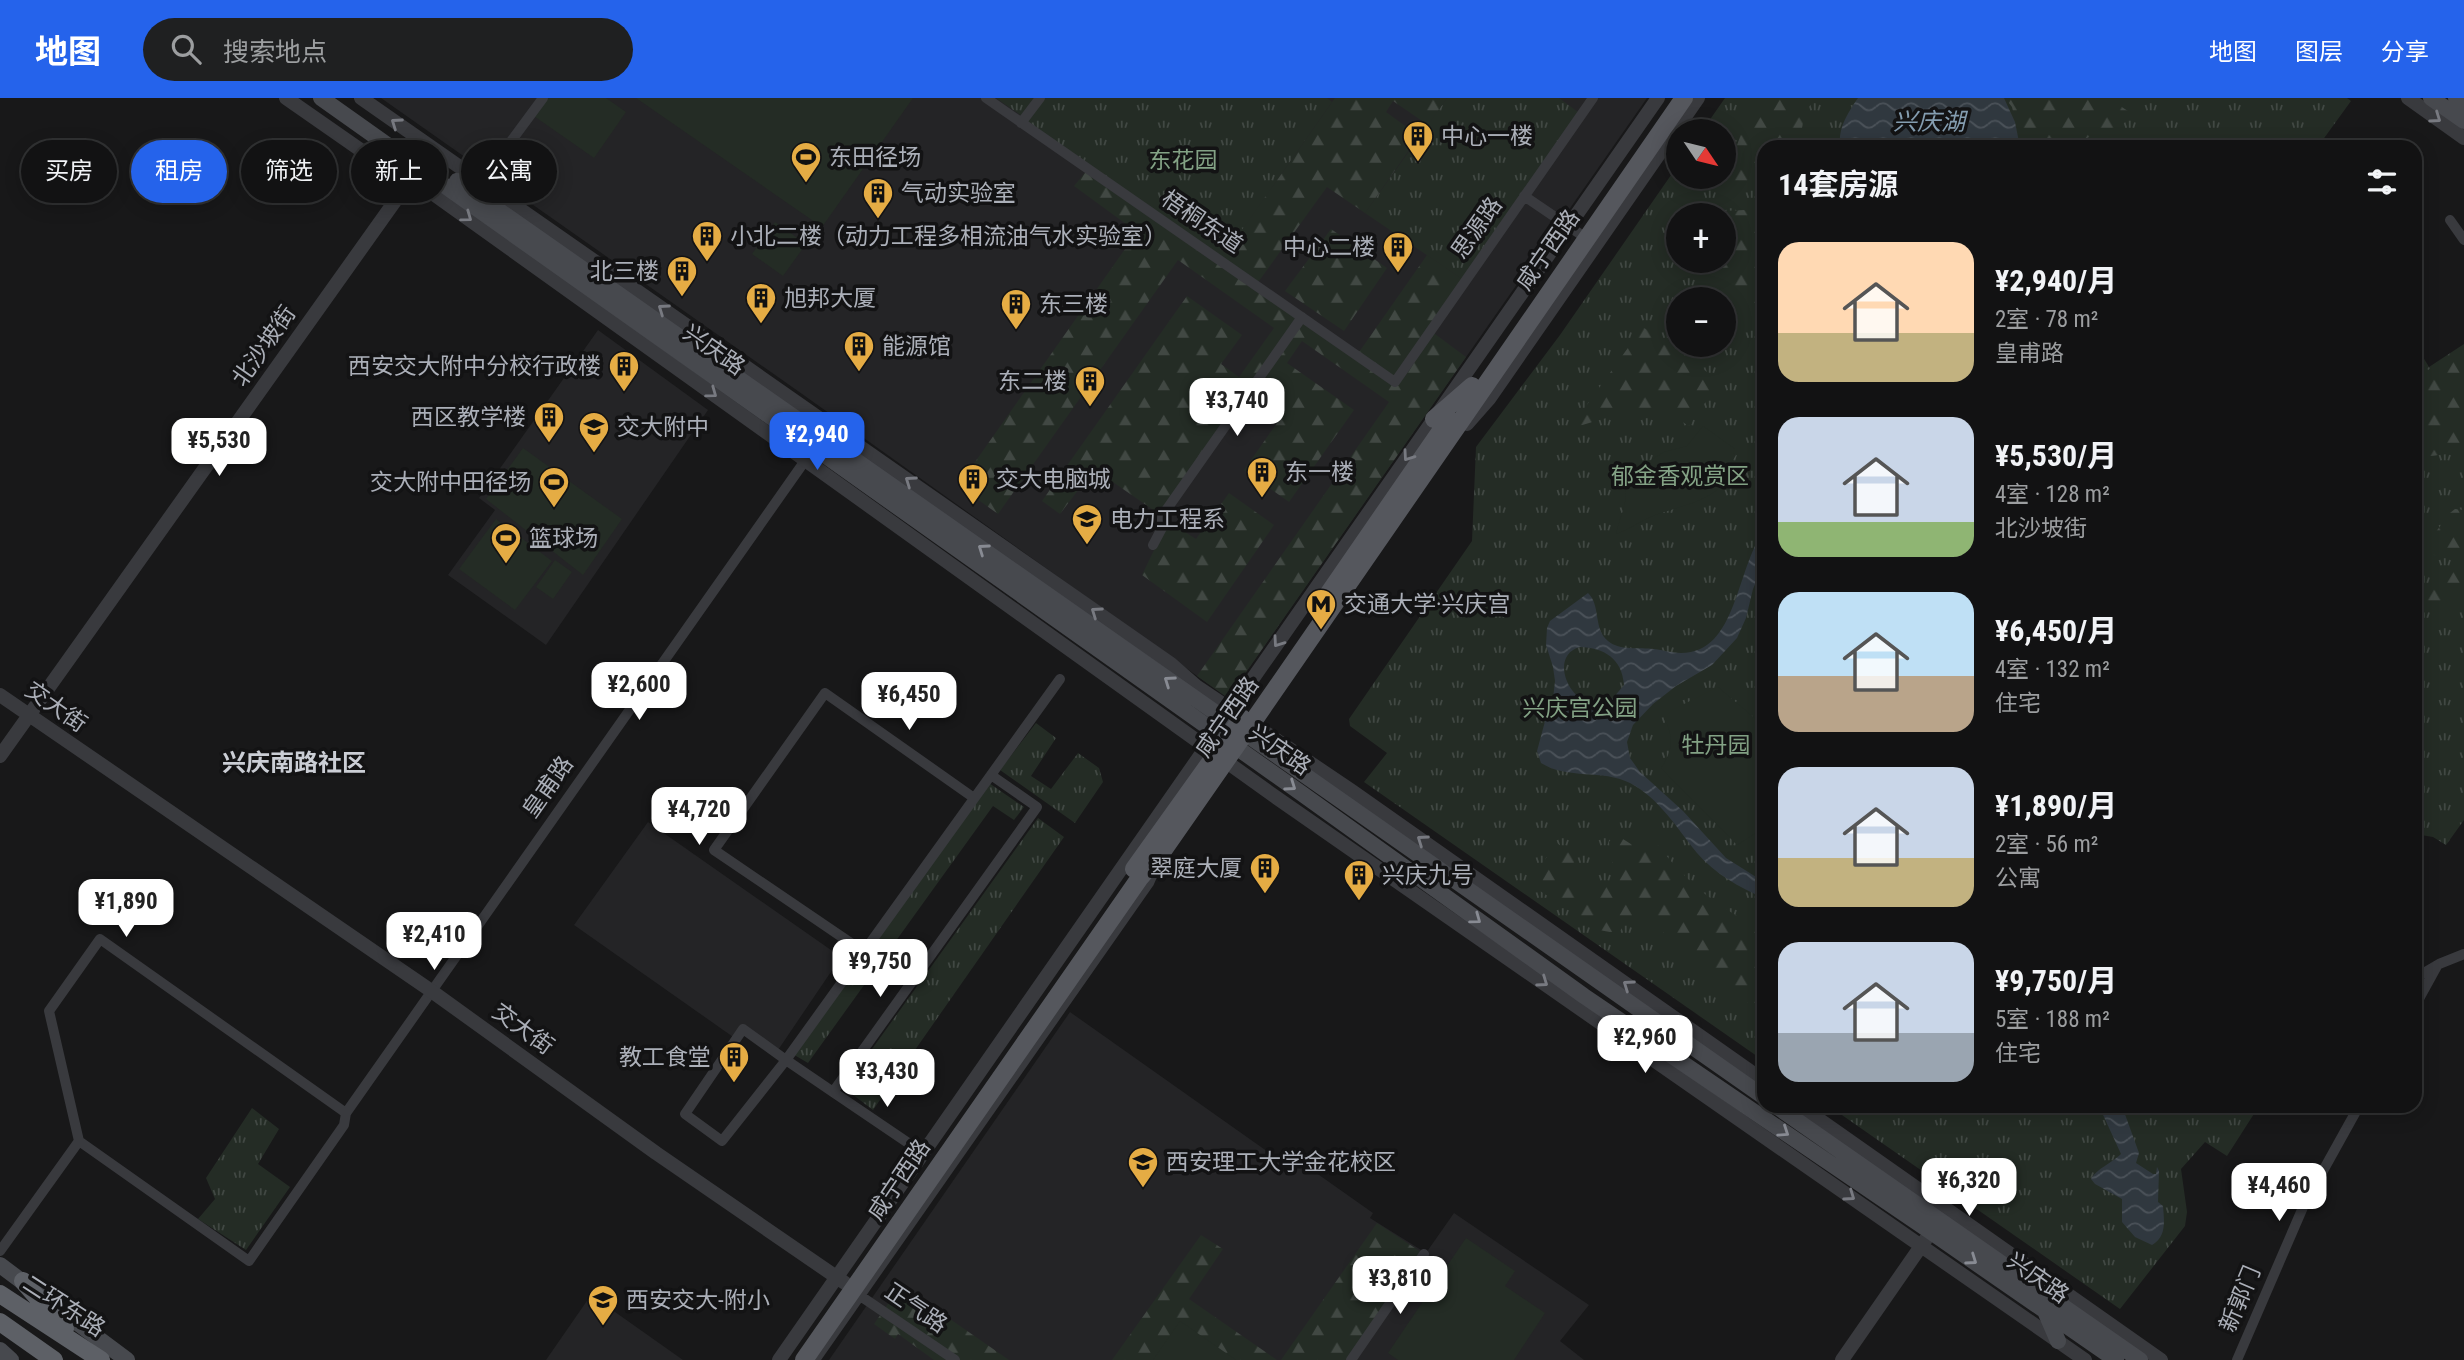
<!DOCTYPE html>
<html lang="zh">
<meta charset="utf-8">
<style>
body{margin:0;font-family:"Roboto Condensed","Noto Sans SC",sans-serif;background:#1f2021;color:#f1f3f6;height:100vh;display:flex;flex-direction:column;font-size:26px;white-space:nowrap}
*{box-sizing:border-box;margin:0}
p{font-size:23px;color:#9c9ea0}
.icon{flex:none;width:38px;height:38px;fill:none;stroke:currentColor;stroke-width:2;stroke-linecap:round;stroke-linejoin:round}
.map{position:relative;flex:1;overflow:hidden}
.panel{position:absolute;left:1757px;top:42px;width:665px;height:973px;display:flex;flex-direction:column;background:#121213;border-radius:21px;box-shadow:0 4px 18px #0003,0 0 0 2px #313233}
.panel>*{flex:none}
.hud{position:absolute;left:21px;top:42px;width:665px;height:63px;display:flex;gap:14px}
.needle{width:46px;rotate:125deg}
.buttons{position:absolute;left:1666px;top:21px;display:grid;gap:14px}
.buttons a{display:grid;place-items:center;width:70px;height:70px;border-radius:50%;background:#121213;box-shadow:0 4px 18px #0003,0 0 0 2px #313233;font-size:35px}
.price{position:absolute;translate:-50% -60px;padding:0 16px;border-radius:14px;background:#fff;color:#222;font-size:23px;line-height:46px;filter:drop-shadow(0 2px 4px #0008)}
.price::after{content:'';position:absolute;left:50%;top:42px;width:21px;height:16px;margin-left:-10px;background:inherit;clip-path:polygon(0 0,100% 0,50% 100%)}
.price.selected{background:#2563eb;color:#fff}
ul{padding:0;list-style:none}
li{display:flex;align-items:center;gap:21px;height:175px;padding:0 21px}
li span{display:grid;place-items:center;flex:none;width:196px;height:140px;border-radius:21px;color:#555}
li>.icon{margin-inline-start:auto}
span .icon{width:84px;height:84px;fill:#fffc;stroke-width:1}
li b{font-size:30px}
h2{display:flex;justify-content:space-between;align-items:center;height:84px;padding:0 21px;font-size:30px}
.pill{padding:0 24px;border-radius:32px;background:#121213;box-shadow:0 4px 18px #0003,0 0 0 2px #313233;font-size:24px;line-height:63px}
.pill.selected{background:#2563eb;color:#fff}
header{display:flex;align-items:center;gap:42px;box-sizing:border-box;height:98px;padding:0 35px;background:#2563eb;color:#fff}
header strong{font-size:33px}
nav{display:flex;gap:38px;margin-inline-start:auto;font-size:24px}
.search{width:490px;height:63px;background:#1f2021;display:flex;align-items:center;gap:18px;box-sizing:border-box;padding:0 24px;border-radius:38px;color:#9c9ea0;font-size:26px}
.map>svg:first-child{display:block}
.built{fill:#242426}
.grass{fill:url(#grass-tufts);fill-rule:evenodd}
.forest{fill:url(#forest-firs)}
.garden{fill:#242c25}
.water{fill:url(#water-waves);fill-rule:evenodd}
.lines{fill:none;stroke-linecap:round;stroke-linejoin:round}
.minor{stroke:#393a3e;stroke-width:10}
.tertiary{stroke:#393a3e;stroke-width:14}
.secondary{stroke:#47494e;stroke-width:16}
.primary{stroke:#55575d;stroke-width:18}
.trunk{stroke:#5d6066;stroke-width:18}
.oneway{stroke:#787a81}
.oneway2{stroke:#888b93}
.labels{text-anchor:middle;dominant-baseline:central;stroke-width:7;stroke-linejoin:round;paint-order:stroke}
.poi-label{font-size:23px;fill:#abafb8;stroke:#131314;text-anchor:start}
.park-label{font-size:23px;fill:#83a285;stroke:#131314}
.street-label{font-size:23px;fill:#abafb8;stroke:#131314}
.water-label{font-size:24px;font-style:italic;fill:#849db0;stroke:#131314}
.neighbourhood-label{font-size:24px;font-weight:bold;fill:#cbced5;stroke:#131314}
</style>
<header>
<strong>地图</strong>
<div class="search"><svg class="icon" aria-label="search" viewBox="0 0 24 24"><circle cx="10" cy="10" r="6"/><path d="M15 15l6 6"/></svg>搜索地点</div>
<nav><a>地图</a><a>图层</a><a>分享</a></nav>
</header>
<div class="map">
<svg width="2464" height="1262" viewBox="0 0 2464 1262">
<defs>
<pattern id="grass-tufts" width="24" height="20" patternUnits="userSpaceOnUse" patternTransform="scale(1.75)"><rect width="24" height="20" fill="#242c25"/><path d="M3 7l-1-3M5 7V3M7 7l1-3M15 17l-1-3M17 17v-4M19 17l1-3" fill="none" stroke="#414843"/></pattern>
<pattern id="forest-firs" width="22" height="20" patternUnits="userSpaceOnUse" patternTransform="scale(1.75)"><rect width="22" height="20" fill="#242c25"/><path d="M5 1l3.5 6h-7zM16 11l3.5 6h-7z" fill="#414843"/></pattern>
<pattern id="water-waves" width="16" height="10" patternUnits="userSpaceOnUse" patternTransform="scale(1.75)"><rect width="16" height="10" fill="#30383f"/><path d="M0 5q4-4 8 0t8 0" fill="none" stroke="#4b5259"/></pattern>
</defs>
<rect width="100%" height="100%" fill="#181819"/>
<path class="built" d="M381 0H1647L1228 600 805 298Z
M598 232 708 312 546 547 448 477 495 412 479 400Z
M648 724 841 859 776 955 744 931 736 941 574 827Z
M1070 914 1288 1068 1295 1060 1373 1115 1370 1120 1426 1155 1454 1115 1589 1207 1560 1243 1584 1262H829Z
M591 1197 683 1262H546Z"/>
<path class="grass" d="M996 0H1327L1332 4 1221 162 1021 25 1025 20Z
M1447 0H1559L1582 17 1465 183 1365 115Z
M1725 0H2347L2351 3 2322 43 2325 49H1764V963L1364 684 1387 655 1350 628 1349 621 1472 443 1476 349 1560 237 1678 67V79H1724V33H1702ZM1678 117H1724V163H1678ZM1678 201H1724V247H1678Z
M2415 246 2429 269 2464 246V722L2446 747 2433 739 2415 736Z
M1036 625 1056 640 1031 678 1051 691 1078 655 1099 670 1103 684 1075 725 1000 672Z
M986 683 1024 709 1014 722 993 708 808 965 791 955Z
M1038 720 1064 739 873 1012 844 990Z
M1829 1008H2259L2227 1058 2205 1044 2181 1071 2187 1114 2185 1128 2120 1211Z
M252 1010 279 1031 258 1066 290 1089 246 1152 198 1121 215 1101 206 1080Z"/>
<path class="forest" d="M1335 0H1447L1428 27 1393 3 1386 14 1419 38 1365 115 1327 89 1256 187 1357 257 1427 157 1465 183 1431 233 1466 259 1228 600 1197 578 1389 304 1302 243 1287 265 1354 312 1289 404 1244 372 1277 325 1245 302 1162 418 1094 371 1060 416 1042 403 1187 198 1242 237 1221 266 1239 279 1274 230 1178 162 998 416 977 401 982 394 963 381 1137 134 1074 88 1088 71 1220 163Z
M1753 0H1815L1805 15 1801 35 1789 49H1764V79L1760 84 1755 81C1746 92 1737 104 1726 87L1727 77Z
M2005 0H2108L2131 15 2122 28 2098 34 2071 49H2022L2012 9Z
M2108 41 2134 42 2153 49H2083Z
M1745 112 1764 126V217L1689 163H1724V117H1719L1722 113Z
M1331 131 1387 170 1344 233 1285 193Z
M1643 229 1720 283 1689 328 1663 312 1616 317 1579 328 1581 315Z
M2464 251V366C2453 353 2446 356 2431 358L2415 349V254L2428 272Z
M1229 395 1274 427 1207 524 1142 477 1168 423 1196 441Z
M2455 411 2464 412V450L2451 457 2442 459 2415 452V434L2435 435 2450 415Z
M2464 459V509L2456 507 2442 513 2435 510 2421 516 2415 515V493L2445 477Z
M1647 732C1682 782 1711 805 1764 833V917L1674 851 1671 840 1644 821 1640 826 1629 820 1620 833 1610 834 1599 832 1528 785 1557 745 1573 758 1579 790 1615 782 1609 744 1615 736 1634 748Z
M1377 1125 1424 1156 1349 1262H1281Z
M1201 1137 1223 1151 1189 1201 1277 1262H1112Z
M901 1187 1009 1262H934L898 1236 895 1241 874 1226Z"/>
<path class="garden" d="M543 0H606L626 14 594 60 531 16Z
M636 0H913L822 129Z
M775 124 806 146 783 178 752 156Z
M1703 328 1735 351 1733 355 1736 357 1721 380 1725 384C1706 407 1671 409 1646 421 1636 426 1626 433 1616 436 1620 417 1629 405 1625 385L1651 362 1664 354 1687 348Z
M523 350 622 421 583 477 486 401Z
M496 421 552 463 515 512 459 471Z
M555 462 572 474 553 501 536 489Z
M1718 589 1764 628V656L1758 662 1764 668V730L1737 747 1661 670C1673 652 1674 639 1664 620L1672 612Z
M1466 1140 1515 1173 1505 1188 1545 1215 1514 1262H1398L1388 1255Z
M1180 1223 1236 1262H1153Z"/>
<path class="water" d="M1858 0H2004L2015 24 2020 49H1886L1880 45 1877 49H1840C1838 30 1847 16 1858 0Z
M1764 434V466L1753 491 1746 520 1737 540 1712 567 1676 588 1653 606 1633 627 1627 644 1630 660 1640 674 1683 713 1726 760 1764 784V800C1740 790 1714 775 1697 755 1677 730 1659 700 1630 685 1602 671 1568 682 1541 665L1537 653 1551 601H1553L1555 583 1553 569 1546 547 1547 530 1550 523 1588 495C1601 507 1593 531 1608 543 1620 553 1639 549 1654 551 1663 552 1672 555 1681 555 1738 555 1736 468 1764 434ZM1580 549C1604 550 1622 560 1624 587L1608 606C1603 606 1597 607 1592 606 1567 601 1550 557 1580 549Z
M2099 1008H2122L2139 1055 2136 1065 2153 1076H2156L2157 1069 2159 1073 2158 1104 2163 1108C2164 1122 2167 1139 2152 1147L2135 1139 2122 1124V1101L2095 1086 2091 1081C2096 1071 2112 1065 2121 1056Z"/>
<g class="lines">
<path class="minor" d="M986 0 1395 284 1593 0
M1021 25 1040 0
M481 84 543 0
M1524 98 1586 140
M2450 122 2464 142
M1153 447 1162 430V418L1302 219
M991 677 1037 709 833 994 786 962 722 1043 685 1016 743 931 786 962 1060 581
M864 854 714 752 825 595 974 700
M2415 880 2439 866 2464 856
M2415 908 2437 868
M833 994 923 1055
M79 1043 49 913 100 841 346 1015
M0 1153 79 1043 249 1163 344 1027 346 1015 809 357
M856 1195 955 1262
M815 1262 1149 785 1156 769
M1351 1262 1424 1156
M2237 1262 2304 1107 2359 1008"/>
<path class="tertiary" d="M286 0 385 69 428 92 1277 700 2085 1262
M361 0 1171 566 1196 588 1352 693 1764 983
M2408 0 2464 40
M1467 326 1489 301 1698 0
M0 597 430 892 656 1055 845 1185
M1226 619 1658 0
M0 658 415 75
M1800 1008 2161 1262
M779 1262 1211 642
M1842 1262 1926 1141"/>
<path class="secondary" d="M321 0 1301 695 1584 898 1931 1134 2116 1262
M2431 0 2464 23
M2456 0 2464 6
M457 83 1764 999
M1776 1008 2140 1262
M0 1167 127 1262
M2045 1213 2058 1243
M0 1252 11 1262"/>
<path class="primary" d="M1434 321 1472 288
M1322 505 1449 321
M1134 771 1242 620
M804 1262 1139 781 1162 754 1252 625 1684 0"/>
<path class="trunk" d="M23 1183 65 1231
M0 1196 101 1262
M0 1224 54 1262"/>
</g>
<defs><path id="oneway-chevron" d="M-2-3.5L2.5 0L-2 3.5" fill="none" stroke-width="1.6" stroke-linecap="round" stroke-linejoin="round" transform="scale(1.75)"/></defs>
<g class="oneway">
<use href="#oneway-chevron" transform="translate(2436 20) rotate(35)"/>
<use href="#oneway-chevron" transform="translate(396 25) rotate(-145)"/>
<use href="#oneway-chevron" transform="translate(467 119) rotate(36)"/>
<use href="#oneway-chevron" transform="translate(663 211) rotate(-145)"/>
<use href="#oneway-chevron" transform="translate(712 295) rotate(36)"/>
<use href="#oneway-chevron" transform="translate(1408 358) rotate(125)"/>
<use href="#oneway-chevron" transform="translate(910 383) rotate(-145)"/>
<use href="#oneway-chevron" transform="translate(1096 514) rotate(-145)"/>
<use href="#oneway-chevron" transform="translate(1278 544) rotate(125)"/>
<use href="#oneway-chevron" transform="translate(1422 742) rotate(-145)"/>
<use href="#oneway-chevron" transform="translate(1543 884) rotate(35)"/>
<use href="#oneway-chevron" transform="translate(1628 887) rotate(-145)"/>
<use href="#oneway-chevron" transform="translate(1850 1098) rotate(35)"/>
</g>
<g class="oneway2">
<use href="#oneway-chevron" transform="translate(983 451) rotate(-145)"/>
<use href="#oneway-chevron" transform="translate(1169 583) rotate(-145)"/>
<use href="#oneway-chevron" transform="translate(1291 688) rotate(35)"/>
<use href="#oneway-chevron" transform="translate(1476 821) rotate(36)"/>
<use href="#oneway-chevron" transform="translate(1784 1034) rotate(34)"/>
<use href="#oneway-chevron" transform="translate(1972 1162) rotate(35)"/>
</g>
<defs>
<g id="building-pin" transform="scale(1.575)"><path d="M0 17L-7.5 6A9.5 9.5 0 1 1 7.5 6Z" fill="#e5ac44" stroke="#131314"/><path d="M-4-6H4V6H1V3H-1V6H-4ZM-2.5-4.3h1.7v1.8h-1.7ZM.8-4.3h1.7v1.8H.8ZM-2.5-1h1.7V.8h-1.7ZM.8-1h1.7V.8H.8Z" fill="#111"/></g>
<g id="stadium-pin" transform="scale(1.575)"><path d="M0 17L-7.5 6A9.5 9.5 0 1 1 7.5 6Z" fill="#e5ac44" stroke="#131314"/><path d="M0-5a6.5 5 0 1 0 0 10a6.5 5 0 1 0 0-10ZM-3.5-1.8h7v3.6h-7Z" fill="#111"/></g>
<g id="school-pin" transform="scale(1.575)"><path d="M0 17L-7.5 6A9.5 9.5 0 1 1 7.5 6Z" fill="#e5ac44" stroke="#131314"/><path d="M0-5L7-2L0 1L-7-2ZM-4 1L0 2.5L4 1V4Q0 6-4 4Z" fill="#111"/></g>
<g id="university-pin" transform="scale(1.575)"><path d="M0 17L-7.5 6A9.5 9.5 0 1 1 7.5 6Z" fill="#e5ac44" stroke="#131314"/><path d="M0-5L7-2L0 1L-7-2ZM-4 1L0 2.5L4 1V4Q0 6-4 4Z" fill="#111"/></g>
<g id="metro-pin" transform="scale(1.575)"><path d="M0 17L-7.5 6A9.5 9.5 0 1 1 7.5 6Z" fill="#e5ac44" stroke="#131314"/><path d="M-5.5 5V-5H-3L0 0L3-5H5.5V5H3V-.5L0 4L-3-.5V5Z" fill="#111"/></g>
</defs>
<g fill-rule="evenodd">
<use href="#building-pin" x="1418" y="38"/>
<use href="#stadium-pin" x="806" y="59"/>
<use href="#building-pin" x="878" y="95"/>
<use href="#building-pin" x="707" y="138"/>
<use href="#building-pin" x="1398" y="149"/>
<use href="#building-pin" x="682" y="173"/>
<use href="#building-pin" x="761" y="200"/>
<use href="#building-pin" x="1016" y="206"/>
<use href="#building-pin" x="859" y="248"/>
<use href="#building-pin" x="624" y="268"/>
<use href="#building-pin" x="1090" y="283"/>
<use href="#building-pin" x="549" y="319"/>
<use href="#school-pin" x="594" y="329"/>
<use href="#building-pin" x="1262" y="374"/>
<use href="#building-pin" x="973" y="381"/>
<use href="#stadium-pin" x="554" y="384"/>
<use href="#university-pin" x="1087" y="421"/>
<use href="#stadium-pin" x="506" y="440"/>
<use href="#metro-pin" x="1321" y="506"/>
<use href="#building-pin" x="1265" y="770"/>
<use href="#building-pin" x="1359" y="777"/>
<use href="#building-pin" x="734" y="959"/>
<use href="#university-pin" x="1143" y="1064"/>
<use href="#school-pin" x="603" y="1202"/>
</g>
<g class="labels">
<g class="poi-label">
<text x="1441" y="38">中心一楼</text>
<text x="829" y="59">东田径场</text>
<text x="901" y="95">气动实验室</text>
<text x="730" y="138">小北二楼（动力工程多相流油气水实验室）</text>
<text x="1375" y="149" text-anchor="end">中心二楼</text>
<text x="659" y="173" text-anchor="end">北三楼</text>
<text x="784" y="200">旭邦大厦</text>
<text x="1039" y="206">东三楼</text>
<text x="882" y="248">能源馆</text>
<text x="601" y="268" text-anchor="end">西安交大附中分校行政楼</text>
<text x="1067" y="283" text-anchor="end">东二楼</text>
<text x="526" y="319" text-anchor="end">西区教学楼</text>
<text x="617" y="329">交大附中</text>
<text x="1285" y="374">东一楼</text>
<text x="996" y="381">交大电脑城</text>
<text x="531" y="384" text-anchor="end">交大附中田径场</text>
<text x="1110" y="421">电力工程系</text>
<text x="529" y="440">篮球场</text>
<text x="1344" y="506">交通大学·兴庆宫</text>
<text x="1242" y="770" text-anchor="end">翠庭大厦</text>
<text x="1382" y="777">兴庆九号</text>
<text x="711" y="959" text-anchor="end">教工食堂</text>
<text x="1166" y="1064">西安理工大学金花校区</text>
<text x="626" y="1202">西安交大-附小</text>
</g>
<g class="park-label">
<text x="1183" y="62">东花园</text>
<text x="1680" y="378">郁金香观赏区</text>
<text x="1580" y="610">兴庆宫公园</text>
<text x="1716" y="647">牡丹园</text>
</g>
<g class="street-label">
<text transform="translate(1202 124) rotate(34)">梧桐东道</text>
<text transform="translate(1477 130) rotate(-55)">思源路</text>
<text transform="translate(1548 152) rotate(-55)">咸宁西路</text>
<text transform="translate(264 248) rotate(-55)">北沙坡街</text>
<text transform="translate(714 252) rotate(35)">兴庆路</text>
<text transform="translate(56 609) rotate(35)">交大街</text>
<text transform="translate(1227 619) rotate(-55)">咸宁西路</text>
<text transform="translate(1280 652) rotate(35)">兴庆路</text>
<text transform="translate(548 689) rotate(-55)">皇甫路</text>
<text transform="translate(523 931) rotate(36)">交大街</text>
<text transform="translate(899 1082) rotate(-56)">咸宁西路</text>
<text transform="translate(2038 1180) rotate(35)">兴庆路</text>
<text transform="translate(2240 1201) rotate(-67)">新郭门</text>
<text transform="translate(64 1208) rotate(33)">二环东路</text>
<text transform="translate(916 1210) rotate(34)">正气路</text>
</g>
<g class="water-label">
<text x="1929" y="24">兴庆湖</text>
</g>
<g class="neighbourhood-label">
<text x="294" y="665">兴庆南路社区</text>
</g>
</g>
</svg>
<div class="buttons">
<a><svg class="needle" viewBox="-14 -14 28 28"><path d="M0-13l5 13h-10z" fill="#e53935"/><path d="M0 13l5-13h-10z" fill="#9c9ea0"/></svg></a>
<a>+</a>
<a>−</a>
</div>
<b class="price" style="left:1237px;top:340px">¥3,740</b>
<b class="price selected" style="left:817px;top:374px">¥2,940</b>
<b class="price" style="left:219px;top:380px">¥5,530</b>
<b class="price" style="left:639px;top:624px">¥2,600</b>
<b class="price" style="left:909px;top:634px">¥6,450</b>
<b class="price" style="left:699px;top:749px">¥4,720</b>
<b class="price" style="left:126px;top:841px">¥1,890</b>
<b class="price" style="left:434px;top:874px">¥2,410</b>
<b class="price" style="left:880px;top:901px">¥9,750</b>
<b class="price" style="left:1645px;top:977px">¥2,960</b>
<b class="price" style="left:887px;top:1011px">¥3,430</b>
<b class="price" style="left:1969px;top:1120px">¥6,320</b>
<b class="price" style="left:2279px;top:1125px">¥4,460</b>
<b class="price" style="left:1400px;top:1218px">¥3,810</b>
<div class="hud">
<a class="pill">买房</a>
<a class="pill selected">租房</a>
<a class="pill">筛选</a>
<a class="pill">新上</a>
<a class="pill">公寓</a>
</div>
<section class="panel">
<h2>14套房源<svg class="icon" aria-label="filters" viewBox="0 0 24 24"><path d="M4 7h16M4 17h16"/><circle cx="9" cy="7" r="2"/><circle cx="15" cy="17" r="2"/></svg></h2>
<ul>
<li><span style="background:linear-gradient(#ffd9b3 65%,#c2b280 0)"><svg class="icon" aria-label="home" viewBox="0 0 24 24"><path d="M3 11l9-7 9 7M6 9v11h12V9"/></svg></span><div><b>¥2,940/月</b><p>2室 · 78 m²</p><p>皇甫路</p></div></li>
<li><span style="background:linear-gradient(#c9d6e8 75%,#8fb573 0)"><svg class="icon" aria-label="home" viewBox="0 0 24 24"><path d="M3 11l9-7 9 7M6 9v11h12V9"/></svg></span><div><b>¥5,530/月</b><p>4室 · 128 m²</p><p>北沙坡街</p></div></li>
<li><span style="background:linear-gradient(#bfe0f5 60%,#b9a48a 0)"><svg class="icon" aria-label="home" viewBox="0 0 24 24"><path d="M3 11l9-7 9 7M6 9v11h12V9"/></svg></span><div><b>¥6,450/月</b><p>4室 · 132 m²</p><p>住宅</p></div></li>
<li><span style="background:linear-gradient(#c9d6e8 65%,#c2b280 0)"><svg class="icon" aria-label="home" viewBox="0 0 24 24"><path d="M3 11l9-7 9 7M6 9v11h12V9"/></svg></span><div><b>¥1,890/月</b><p>2室 · 56 m²</p><p>公寓</p></div></li>
<li><span style="background:linear-gradient(#c9d6e8 65%,#9aa5b1 0)"><svg class="icon" aria-label="home" viewBox="0 0 24 24"><path d="M3 11l9-7 9 7M6 9v11h12V9"/></svg></span><div><b>¥9,750/月</b><p>5室 · 188 m²</p><p>住宅</p></div></li>
</ul>
</section>
</div>
